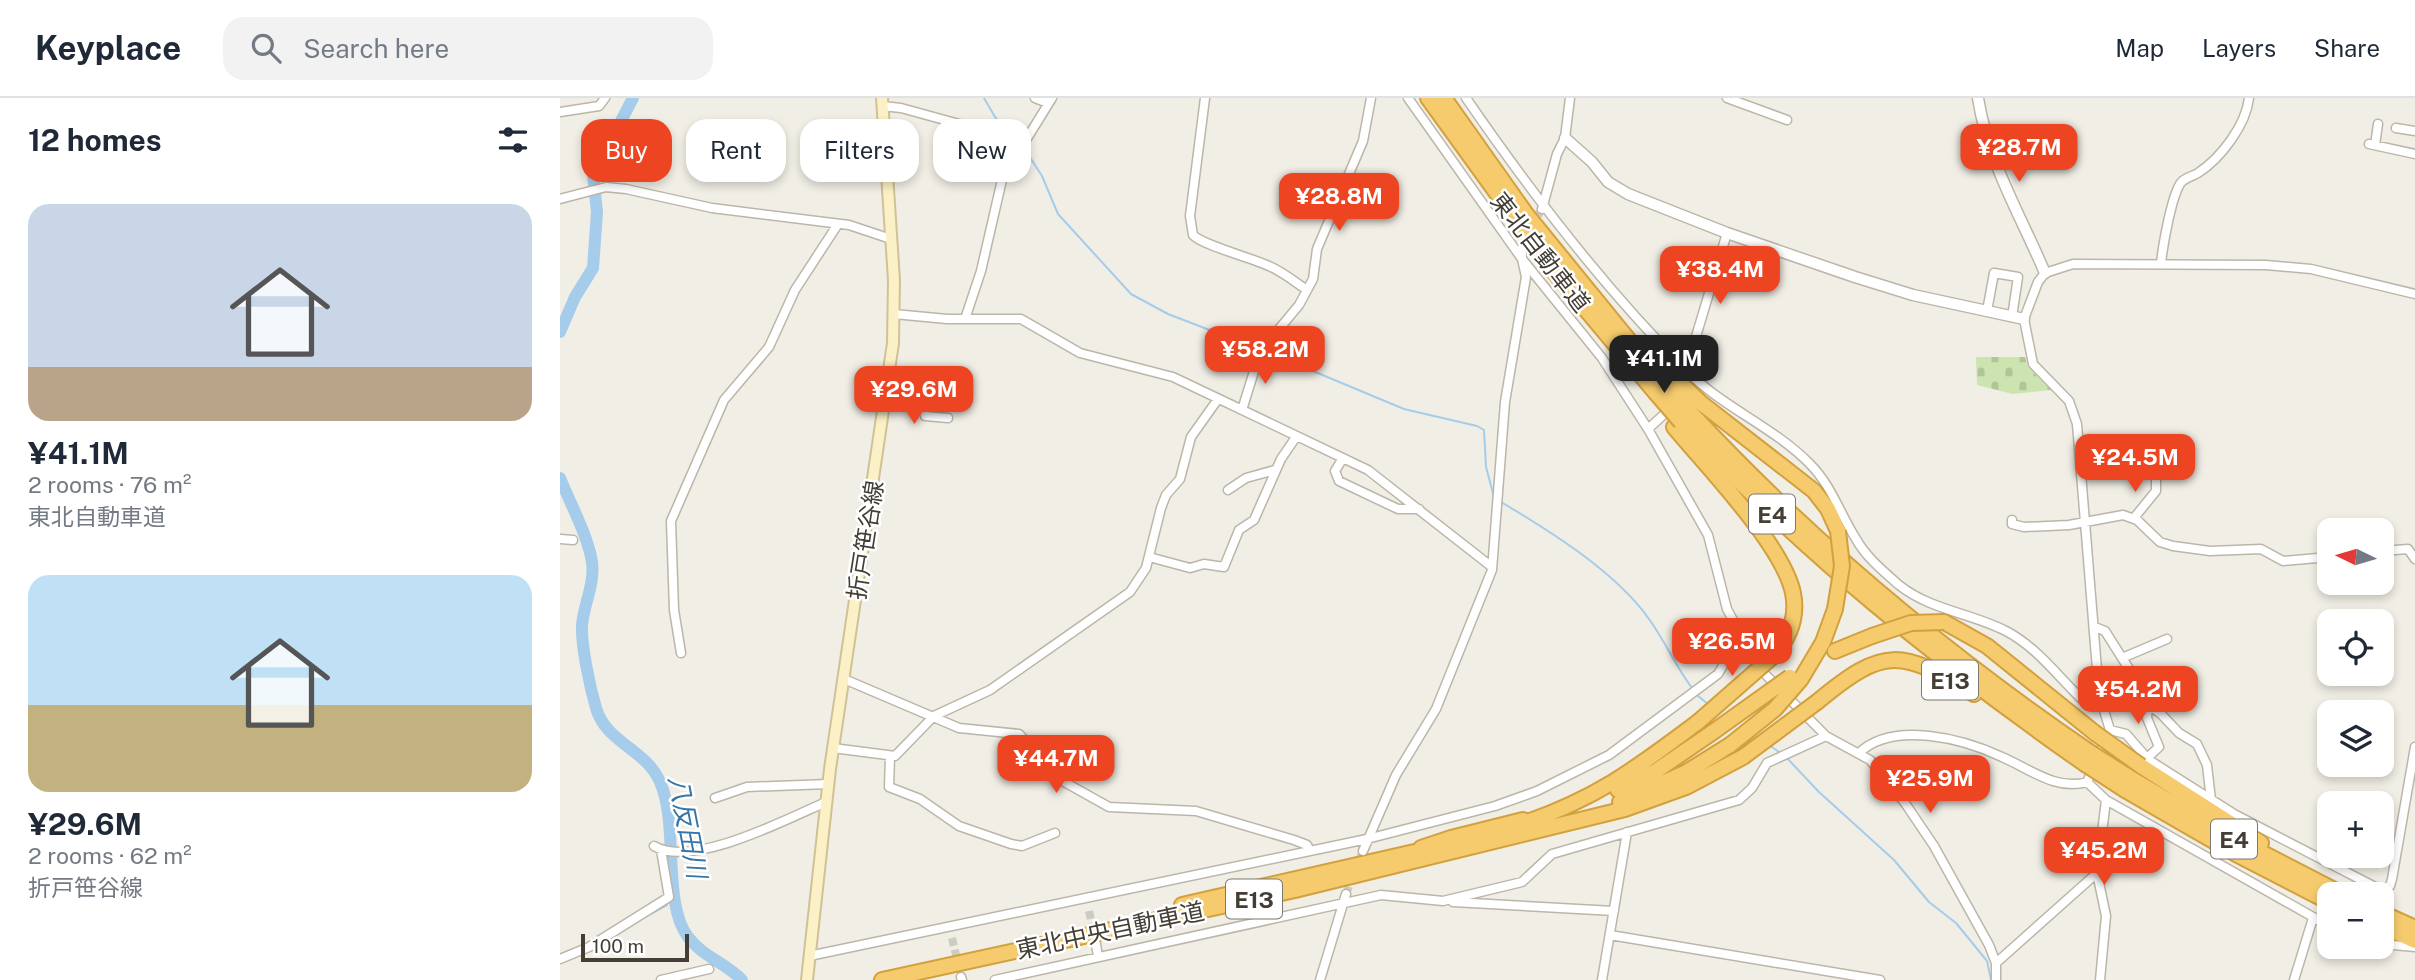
<!DOCTYPE html>
<meta charset="utf-8">
<style>
body{margin:0;font-family:"Public Sans","Noto Sans JP",sans-serif;background:#f2f2f3;color:#1f2937;height:100vh;display:flex;flex-direction:column;font-size:26px;white-space:nowrap}
*{box-sizing:border-box;margin:0}
p{font-size:23px;color:#747a83}
.icon{flex:none;width:38px;height:38px;fill:none;stroke:currentColor;stroke-width:2;stroke-linecap:round;stroke-linejoin:round}
.map{position:relative;flex:1;overflow:hidden}
.details{display:flex;flex-direction:column;background:#fff;width:560px}
.details>*{flex:none}
.banner{position:absolute;left:21px;top:21px;width:665px;height:63px;display:flex;gap:14px}
.needle{width:46px;rotate:275deg}
.tools{position:absolute;left:1757px;top:420px;display:grid;gap:14px}
.tools a{display:grid;place-items:center;width:77px;height:77px;border-radius:14px;background:#fff;box-shadow:0 4px 10px #0003;font-size:35px}
.scale{position:absolute;left:21px;bottom:18px;width:108px;box-sizing:border-box;padding-left:7px;border:4px solid #443e35;border-top:0;font-size:19px;line-height:24px;white-space:nowrap;color:#443e35;-webkit-text-stroke:5px #fff;paint-order:stroke}
.price{position:absolute;translate:-50% -60px;padding:0 16px;border-radius:14px;background:#ed4521;color:#fff;font-size:23px;line-height:46px;filter:drop-shadow(0 2px 4px #0008)}
.price::after{content:'';position:absolute;left:50%;top:42px;width:21px;height:16px;margin-left:-10px;background:inherit;clip-path:polygon(0 0,100% 0,50% 100%)}
.price.current{background:#222;color:#fff}
ul{padding:0;list-style:none}
li{display:grid;align-content:center;gap:14px;height:371px;padding:0 28px}
li span{display:grid;place-items:center;height:217px;border-radius:21px;color:#555}
li>.icon{margin-inline-start:auto}
span .icon{width:126px;height:126px;fill:#fffc;stroke-width:1}
li b{font-size:30px}
h2{display:flex;justify-content:space-between;align-items:center;height:84px;padding:0 28px;font-size:30px}
.tag{padding:0 24px;border-radius:21px;background:#fff;box-shadow:0 4px 10px #0003;font-size:24px;line-height:63px}
.tag.current{background:#ed4521;color:#fff}
header{display:flex;align-items:center;gap:42px;box-sizing:border-box;height:98px;padding:0 35px;background:#fff;border-bottom:2px solid #e0e1e3}
header strong{font-size:33px}
nav{display:flex;gap:38px;margin-inline-start:auto;font-size:24px}
.search{width:490px;height:63px;background:#f2f2f3;display:flex;align-items:center;gap:18px;box-sizing:border-box;padding:0 24px;border-radius:21px;color:#747a83;font-size:26px}
main{display:flex;flex:1;min-height:0}
.map>svg:first-child{display:block}
.cemetery{fill:url(#cemetery-stones)}
.lines{fill:none;stroke-linecap:round;stroke-linejoin:round}
.stream{stroke:#a5cceb;stroke-width:2}
.river{stroke:#a5cceb;stroke-width:12}
.minor-tunnel{stroke:#cecbc2;stroke-width:8;stroke-dasharray:8 4;stroke-linecap:butt}
.minor-casing{stroke:#bcb6a9;stroke-width:11}
.tertiary-casing{stroke:#bcb6a9;stroke-width:13}
.secondary-casing{stroke:#cfc297;stroke-width:14}
.motorway-casing{stroke:#d3a03e;stroke-width:18}
.minor{stroke:#fff;stroke-width:8}
.tertiary{stroke:#fff;stroke-width:10}
.secondary{stroke:#fbf0c6;stroke-width:10}
.motorway{stroke:#f5cb6d;stroke-width:14}
.motorway-bridge-casing{stroke:#d3a03e;stroke-width:18;stroke-linecap:butt}
.motorway-bridge{stroke:#f5cb6d;stroke-width:14}
.labels{text-anchor:middle;dominant-baseline:central;stroke-width:5;stroke-linejoin:round;paint-order:stroke}
.shield{fill:#fff;stroke:#7c7872;stroke-width:2}
.shield-label{font-size:23px;font-weight:bold;fill:#443e35}
.street-label{font-size:24px;fill:#443e35;stroke:#fff}
.water-label{font-size:26px;font-style:italic;fill:#3575a8;stroke:#fff}
</style>
<header>
<strong>Keyplace</strong>
<div class="search"><svg class="icon" aria-label="search" viewBox="0 0 24 24"><circle cx="10" cy="10" r="6"/><path d="M15 15l6 6"/></svg>Search here</div>
<nav><a>Map</a><a>Layers</a><a>Share</a></nav>
</header>
<main>
<section class="details">
<h2>12 homes<svg class="icon" aria-label="filters" viewBox="0 0 24 24"><path d="M4 7h16M4 17h16"/><circle cx="9" cy="7" r="2"/><circle cx="15" cy="17" r="2"/></svg></h2>
<ul>
<li><span style="background:linear-gradient(#c9d6e8 75%,#b9a48a 0)"><svg class="icon" aria-label="home" viewBox="0 0 24 24"><path d="M3 11l9-7 9 7M6 9v11h12V9"/></svg></span><div><b>¥41.1M</b><p>2 rooms · 76 m²</p><p>東北自動車道</p></div></li>
<li><span style="background:linear-gradient(#bfe0f5 60%,#c2b280 0)"><svg class="icon" aria-label="home" viewBox="0 0 24 24"><path d="M3 11l9-7 9 7M6 9v11h12V9"/></svg></span><div><b>¥29.6M</b><p>2 rooms · 62 m²</p><p>折戸笹谷線</p></div></li>
</ul>
</section>
<div class="map">
<svg width="1855" height="882" viewBox="0 0 1855 882">
<defs>
<pattern id="cemetery-stones" width="16" height="16" patternUnits="userSpaceOnUse" patternTransform="scale(1.75)"><rect width="16" height="16" fill="#cbe4b0"/><path d="M2 7V4a2 2 0 0 1 4 0v3zM10 15v-3a2 2 0 0 1 4 0v3z" fill="#b0c598"/></pattern>
</defs>
<rect width="100%" height="100%" fill="#f1eee5"/>
<path class="cemetery" d="M1416 259H1465L1468 269 1491 292 1453 296 1417 287Z"/>
<g class="lines">
<path class="stream" d="M424 0 435 19 458 43
M464 50 482 78 498 116 571 196 608 216 699 251
M705 253 844 311 917 328 924 332 926 369 934 399
M941 404C990 433 1056 474 1089 521 1105 543 1116 569 1132 590
M1137 597 1149 607
M1209 647 1222 656
M1226 659 1259 694 1334 762 1369 804 1396 825 1427 863 1431 882
M81 821 107 807
M0 865 18 858"/>
<path class="river" d="M0 234 15 199 33 170 37 114 33 77 73 0
M0 380C10 405 28 438 32 464 35 485 24 506 22 527 21 548 30 589 36 610 46 645 86 651 100 684 119 726 102 805 128 839 142 858 166 865 182 882"/>
<path class="minor-tunnel" d="M962 150 981 112
M786 796 803 753
M1799 796 1800 793
M529 813 535 840
M392 840 399 869"/>
<g class="minor-casing">
<path id="minor" d="M475 0 488 5
M645 0 630 118 633 137C642 147 692 160 709 168 723 174 735 184 747 192
M906 0C972 96 1044 190 1126 272 1162 309 1212 328 1249 365 1272 388 1279 414 1296 441 1306 459 1323 473 1339 487 1370 512 1411 515 1446 533 1480 551 1500 582 1528 607H1542
M1167 0 1227 22
M322 8 341 10 443 38 456 48
M0 14 39 8 45 0
M1836 30 1855 33
M1809 46 1855 56
M1815 47 1818 26
M0 101 46 89 66 91 152 110 289 127 331 141
M982 111 997 56 1005 40 1010 0
M962 150V161L1042 260 1088 331 1148 437 1167 511 1198 569 1266 638
M1601 165C1603 147 1611 101 1620 86 1624 79 1632 79 1638 75 1661 60 1686 27 1689 0
M1427 213 1434 175 1458 179 1452 219
M334 216 387 221H461L520 255 613 279 808 372 932 469
M405 221 421 173 447 60 466 42 492 0
M1126 272 1167 135
M326 304 363 310 365 318 388 320
M682 312 700 254 739 207 753 181 757 151 803 43 811 0
M1088 331 1112 309
M783 360 775 373 779 383 838 411H859
M668 392 686 380 715 372
M1574 420 1596 393V375
M1452 422V426L1464 429 1509 427 1563 417 1577 422 1600 444 1613 448 1650 453 1701 451 1723 463 1769 459
M0 441 13 442
M1822 453 1848 451 1855 461
M589 459 630 470 644 466 664 469 679 432 694 422 721 361 736 339
M1535 529 1545 533 1569 571 1580 601 1601 616 1619 635 1637 646 1647 667 1651 702
M121 555 114 512 111 423 164 302 209 249 235 192 278 126
M1562 560 1607 541
M284 581 399 630 459 636 469 647 483 672 549 709 636 713 734 742 747 747 750 753
M1588 607 1587 620 1599 649 1587 660 1592 664 1674 716 1821 792 1830 788 1832 781 1855 649
M1550 632 1566 636 1587 660
M273 650 335 658 374 618 430 592 570 494 586 470 601 410 606 397 620 381 631 339 658 301
M1299 655C1333 622 1404 641 1442 659 1470 671 1496 693 1527 684L1550 632 1539 596 1517 326 1509 303 1473 266 1464 221 1478 184 1485 175 1513 166 1706 167 1751 171 1855 196
M330 659 329 689 360 701 399 728 451 746 462 748 495 735
M155 700 187 689 268 686
M1546 702 1769 828
M94 748C132 771 229 720 266 704
M803 753 836 677 876 611 932 472 945 304 966 179 962 161 848 0
M1537 775 1546 818 1540 882
M893 804 1054 813
M1050 837 1320 882
M536 846 538 859
M1822 846 1855 849
M249 858 807 741 935 708 977 693 1049 657 1158 576 1180 539
M0 861 29 849 109 799 101 752
M1436 865 1537 775 1546 702 1527 684
M401 879 402 882
M101 882 149 871
M435 882 821 797 883 803 962 784 992 756 1179 702 1192 690 1207 665 1266 638 1310 662 1345 705 1374 748 1429 847 1436 865V882
M760 882 786 796
M1042 882 1067 734
M1734 882 1753 820"/>
</g>
<g class="tertiary-casing">
<path id="tertiary" d="M1418 0C1428 64 1460 116 1485 175
M1005 40 1032 64 1048 84 1068 96 1167 135 1295 179 1353 197 1464 221"/>
</g>
<g class="secondary-casing">
<path id="secondary" d="M247 882 270 671 333 245 334 182 322 0"/>
</g>
<g class="motorway-casing">
<path id="motorway" d="M868 0 991 170 1095 294
M884 0 966 116 1102 283
M1085 250 1110 275
M1141 305 1254 393 1268 411 1278 433
M1132 316C1252 445 1386 556 1531 655
M1121 324C1243 454 1379 564 1525 666
M1114 329C1147 369 1223 447 1233 495 1238 520 1229 541 1212 559
M1384 524 1427 548 1535 635
M1275 553 1312 538
M1241 581 1263 544 1275 511
M1257 604C1324 548 1341 551 1414 596
M1581 668 1701 745
M1572 681 1662 734 1782 796
M1058 692 1096 673 1153 634
M1565 692 1676 756 1769 804
M1060 704 1125 675 1170 647
M956 728C1034 702 1073 673 1138 624
M861 750 891 740 963 722
M622 807 872 750
M1822 815 1855 830
M1822 828 1855 843
M322 882 735 792 1065 711 1126 689 1183 659"/>
</g>
<use href="#minor" class="minor"/>
<use href="#tertiary" class="tertiary"/>
<use href="#secondary" class="secondary"/>
<use href="#motorway" class="motorway"/>
<g class="motorway-bridge-casing">
<path id="motorway-bridge" d="M1110 275 1141 305
M1102 283 1132 316
M1095 294 1121 324
M1275 511 1282 468 1278 433
M1312 538 1351 525 1384 524
M1138 624 1212 559
M1153 634 1230 579
M1535 635 1581 668
M1170 647 1215 611 1241 581
M1531 655 1572 681
M1183 659 1257 604
M1525 666 1565 692"/>
</g>
<use href="#motorway-bridge" class="motorway-bridge"/>
</g>
<g class="labels">
<g class="shield">
<rect x="1189" y="396.5" width="46" height="39" rx="5"/>
<rect x="1362" y="562.5" width="56" height="39" rx="5"/>
<rect x="1651" y="721.5" width="46" height="39" rx="5"/>
<rect x="666" y="781.5" width="56" height="39" rx="5"/>
</g>
<g class="shield-label">
<text x="1212" y="416">E4</text>
<text x="1390" y="582">E13</text>
<text x="1674" y="741">E4</text>
<text x="694" y="801">E13</text>
</g>
<g class="street-label">
<text transform="translate(981 154) rotate(52)">東北自動車道</text>
<text transform="translate(305 442) rotate(-81)">折戸笹谷線</text>
<text transform="translate(550 832) rotate(-12)">東北中央自動車道</text>
</g>
<g class="water-label">
<text transform="translate(128 729) rotate(79)">八反田川</text>
</g>
</g>
</svg>
<div class="tools">
<a><svg class="needle" viewBox="-14 -14 28 28"><path d="M0-13l5 13h-10z" fill="#e53935"/><path d="M0 13l5-13h-10z" fill="#747a83"/></svg></a>
<a><svg class="icon" aria-label="locate" viewBox="0 0 24 24"><circle cx="12" cy="12" r="6"/><path d="M12 2v4M12 18v4M2 12h4M18 12h4"/></svg></a>
<a><svg class="icon" aria-label="layers" viewBox="0 0 24 24"><path d="M12 4l9 5-9 5-9-5zM3 14l9 5 9-5"/></svg></a>
<a>+</a>
<a>−</a>
</div>
<div class="scale">100 m</div>
<b class="price" style="left:1459px;top:86px">¥28.7M</b>
<b class="price" style="left:779px;top:135px">¥28.8M</b>
<b class="price" style="left:1160px;top:208px">¥38.4M</b>
<b class="price" style="left:705px;top:288px">¥58.2M</b>
<b class="price current" style="left:1104px;top:297px">¥41.1M</b>
<b class="price" style="left:354px;top:328px">¥29.6M</b>
<b class="price" style="left:1575px;top:396px">¥24.5M</b>
<b class="price" style="left:1172px;top:580px">¥26.5M</b>
<b class="price" style="left:1578px;top:628px">¥54.2M</b>
<b class="price" style="left:496px;top:697px">¥44.7M</b>
<b class="price" style="left:1370px;top:717px">¥25.9M</b>
<b class="price" style="left:1544px;top:789px">¥45.2M</b>
<div class="banner">
<a class="tag current">Buy</a>
<a class="tag">Rent</a>
<a class="tag">Filters</a>
<a class="tag">New</a>
</div>
</div>
</main>
